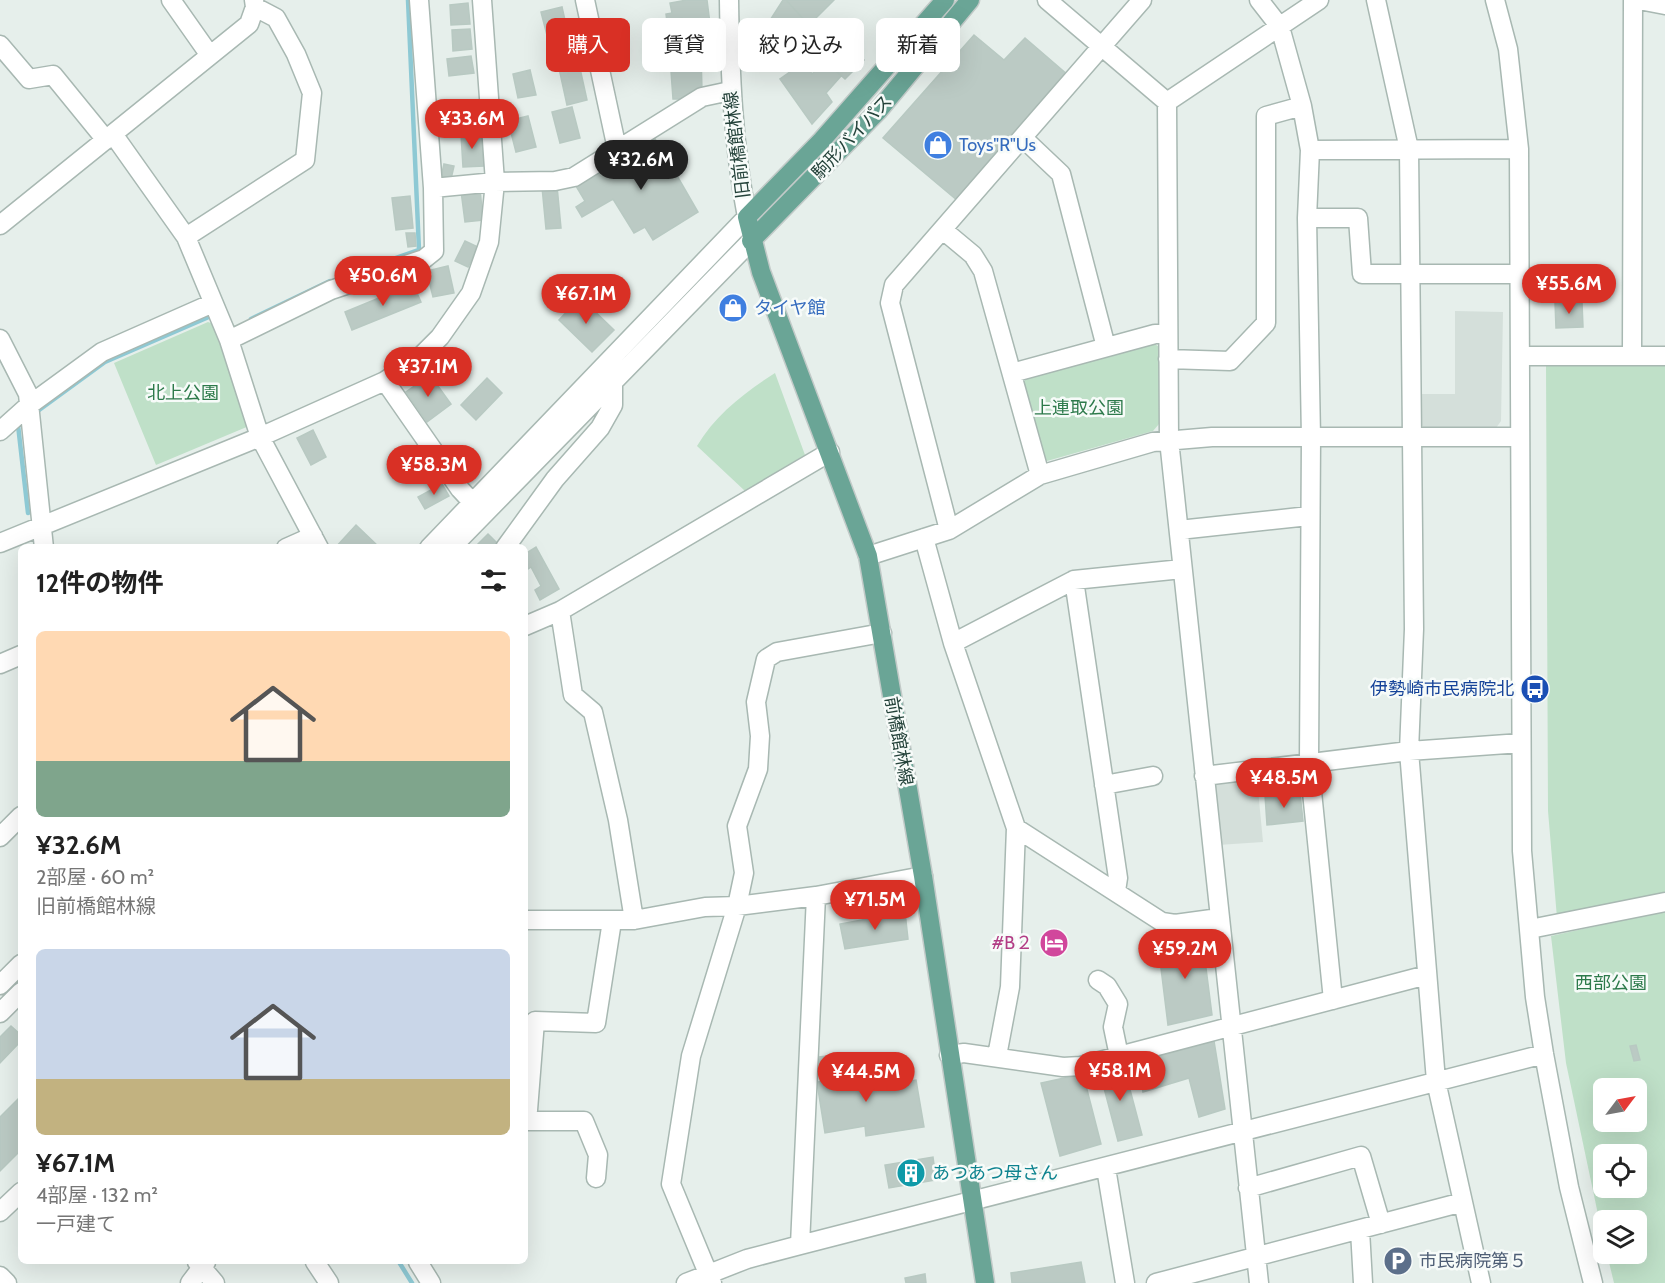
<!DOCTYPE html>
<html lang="ja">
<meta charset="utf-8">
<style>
body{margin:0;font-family:Cabin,"Noto Sans JP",sans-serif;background:#f2f2f2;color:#222;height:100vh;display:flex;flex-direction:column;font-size:22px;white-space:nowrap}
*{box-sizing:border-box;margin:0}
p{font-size:20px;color:#767676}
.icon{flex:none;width:33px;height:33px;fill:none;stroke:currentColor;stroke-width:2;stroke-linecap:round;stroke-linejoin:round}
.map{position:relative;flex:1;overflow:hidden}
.drawer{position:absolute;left:18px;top:544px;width:510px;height:720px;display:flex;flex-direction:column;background:#fff;border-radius:9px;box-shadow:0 6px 24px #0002}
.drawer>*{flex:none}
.top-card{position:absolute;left:546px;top:18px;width:570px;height:54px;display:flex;gap:12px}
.needle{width:39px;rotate:58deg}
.controls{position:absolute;left:1593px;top:1078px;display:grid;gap:12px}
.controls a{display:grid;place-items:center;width:54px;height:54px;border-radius:9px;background:#fff;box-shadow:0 6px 24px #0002;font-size:30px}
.price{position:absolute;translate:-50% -51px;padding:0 14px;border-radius:21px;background:#d93025;color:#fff;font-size:20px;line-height:39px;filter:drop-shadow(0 2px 3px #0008)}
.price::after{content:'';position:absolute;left:50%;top:36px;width:18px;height:14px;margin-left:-9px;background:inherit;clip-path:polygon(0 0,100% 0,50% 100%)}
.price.current{background:#222;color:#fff}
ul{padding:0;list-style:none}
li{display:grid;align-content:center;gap:12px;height:318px;padding:0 18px}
li span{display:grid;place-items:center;height:186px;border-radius:9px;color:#555}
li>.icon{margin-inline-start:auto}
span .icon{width:108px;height:108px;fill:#fffc;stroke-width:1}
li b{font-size:26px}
h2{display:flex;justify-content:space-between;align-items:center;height:72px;padding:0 18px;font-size:26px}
.tag{padding:0 21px;border-radius:9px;background:#fff;box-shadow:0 6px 24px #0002;font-size:21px;line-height:54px}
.tag.current{background:#d93025;color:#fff}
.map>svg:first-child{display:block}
.built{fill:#d4dfda}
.green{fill:#bfe0c8;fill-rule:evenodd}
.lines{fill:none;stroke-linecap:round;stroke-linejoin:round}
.stream{stroke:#8ec9d4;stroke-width:4.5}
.building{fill:#bbcac4;stroke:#b8c9c2;stroke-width:1.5}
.minor-casing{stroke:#a8b8b2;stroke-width:21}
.major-casing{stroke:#c2cac8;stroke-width:21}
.minor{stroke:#fff;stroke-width:18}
.major{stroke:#6aa596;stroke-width:18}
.labels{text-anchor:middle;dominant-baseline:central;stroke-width:5;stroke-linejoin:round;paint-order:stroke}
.street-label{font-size:18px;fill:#24423a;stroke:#f7fbf9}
.shop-label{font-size:18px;fill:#366cbe;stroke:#f7fbf9;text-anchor:start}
.park-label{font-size:18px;fill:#2d7a4b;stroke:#f7fbf9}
.transit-label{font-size:18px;fill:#164399;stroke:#f7fbf9;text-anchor:end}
.hotel-label{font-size:18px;fill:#b23c85;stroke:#f7fbf9;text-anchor:end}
.culture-label{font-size:18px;fill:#0d838f;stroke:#f7fbf9;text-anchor:start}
.service-label{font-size:18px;fill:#4e5e75;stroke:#f7fbf9;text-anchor:start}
</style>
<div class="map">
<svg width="1665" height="1283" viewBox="0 0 1665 1283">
<rect width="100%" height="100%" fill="#e6efeb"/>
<path class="built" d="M1455 311 1503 312 1501 421 1496 428 1425 429 1419 422 1417 394H1455Z
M1257 779 1263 842 1218 845 1211 785Z"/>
<path class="green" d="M208 322 216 325 249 426 156 465 114 363Z
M1155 344 1159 347V424L1153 431 1047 461 1043 458 1023 383 1026 378Z
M1549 365 1665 366V896L1557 918 1548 811 1546 366Z
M775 373 805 455 745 491 697 446C715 415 745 392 775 373Z
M1665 911V1283H1614L1607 1254H1636V1221H1604L1603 1238 1566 1063 1551 936ZM1604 1089H1636V1122H1604ZM1604 1155H1636V1188H1604Z"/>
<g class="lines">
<path class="stream" d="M338 278 419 250 408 0
M251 319 330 281
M35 413 105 362 211 316
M21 423 18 425 28 513
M399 1262 412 1283"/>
</g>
<path class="building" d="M687 0H707L710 24 684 29 682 18 667 22 666 14 672 13 670 3Z
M783 0H786L809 25 784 46 767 25Z
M786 0H834L809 25Z
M468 3 470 24 451 25 450 5Z
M562 7 569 38 549 43 541 12Z
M820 19 864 60 845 79 800 38Z
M703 25 707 46 688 49 684 29Z
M470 29 472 49 453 51 452 30Z
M974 35 1004 60 1025 38 1068 75 958 201 883 138Z
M701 52 702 91 689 99H673L671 71H680L678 54Z
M577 55 587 100 567 105 557 59Z
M471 56 474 73 449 76 447 59Z
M825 61 841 76 826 93 832 102 812 124 780 79 804 62 812 74Z
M530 70 536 95 518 98 513 74Z
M572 107 580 138 560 143 552 112Z
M528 116 536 147 516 152 508 121Z
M482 133 484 166 463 167 461 134Z
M655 139 668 161 675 157 683 170 676 174 698 212 653 240 645 227 634 233 613 199 582 217 576 207 585 201 576 186Z
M444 164 454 166 451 179 441 177Z
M557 186 561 228 546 229 542 187Z
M480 189 483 220 465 222 461 191Z
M410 196 413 228 396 230 392 198Z
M406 233H415L416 246 408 247Z
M465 241 478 247 468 267 455 261Z
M448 266 454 293 433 297 428 277 433 276 431 270Z
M413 284 421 302 352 330 345 312Z
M580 297 614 330 592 352 559 320Z
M1555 302H1582L1583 327 1556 328Z
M430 375 451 404 427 422 406 392Z
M487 378 502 393 476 420 461 405Z
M313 430 326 457 311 465 297 438Z
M442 484 449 496 425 509 418 497Z
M356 525 380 548H335Z
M488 534 499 545 496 548H474Z
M536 547 559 589 540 600 535 590 541 586 531 567 525 571V554Z
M1300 793 1303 821 1267 825 1265 795Z
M905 912 908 939 845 949 840 924Z
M1202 937 1212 1015 1168 1025 1158 944Z
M11 1026 21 1035V1041L0 1063V1037Z
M1214 1041 1225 1109 1199 1117 1189 1078 1143 1092 1138 1062Z
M1636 1045 1640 1060 1634 1061 1630 1046Z
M837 1055 841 1078 856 1076 858 1089 916 1080 924 1127 866 1136 865 1126 825 1133 817 1083 822 1080 819 1057Z
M1123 1063 1142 1135 1118 1141 1099 1069Z
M1083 1074 1101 1144 1060 1156 1041 1083Z
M21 1096V1150L0 1171V1117Z
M933 1157 936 1180 889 1188 885 1165Z
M1081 1262 1085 1283H1012L1011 1273Z
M925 1274 926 1283H906L905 1278Z"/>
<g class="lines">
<g class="minor-casing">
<path id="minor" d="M171 0 209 54
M585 0 617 149
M1047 0 1167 102 1169 440 1259 1283
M1259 0 1280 27 1302 106 1310 150 1307 218 1311 438 1309 762 1333 1000
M1376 0 1409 149 1414 629 1409 751 1436 1081 1481 1283
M1495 0 1508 49 1519 149 1522 851 1535 997 1544 1054 1569 1187 1593 1283
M1639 0 1665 5
M255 7 276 18 296 54 312 93 305 160 186 237 229 340 260 437 319 548
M0 45 29 79 53 75 106 140
M1167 102 1319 0
M113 134 186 237
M1023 138 1061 174 1106 347
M1310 150 1519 149
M433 188 495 182 555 181 574 177 702 97 730 91
M1307 218H1358L1362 274H1520
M0 225 249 24 255 7 254 0
M943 230 973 255 983 271 1040 475
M0 339 28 394 44 548
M229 340 331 290 424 259 434 251 433 188 419 0
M1521 356H1665
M1632 356 1633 0
M1168 359 1230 361 1266 323V116L1302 106
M1012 373 1155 334H1168
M385 381 460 489 473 503
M0 431 28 406 102 352 213 303
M949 530 890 303 894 285 1142 0
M1179 530 1309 516
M924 538 953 643 1016 828 1010 987 997 1056
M0 543 260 437 385 381 419 358 440 337 471 293 489 242 495 182 482 0
M286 548 313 536
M429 548 747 217C733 145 730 74 729 0
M451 548 751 241
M505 548 555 479 600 428 613 405V382
M868 556 949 530 1040 475 1153 442 1212 437H1520
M1074 580 1118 878 1116 891
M560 611 573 695 593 712 618 820 634 920
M525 626 560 611 830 452
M953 643 1074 580 1182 569
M0 664 21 655
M1204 776 1409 751 1521 743
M1104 785 1153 776
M1016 828 1162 922 1175 924 1219 918
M0 837 21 816
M525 920H634L705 907 737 906 816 896 923 876
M1530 929 1665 902
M1098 980 1107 986 1118 1004 1113 1027 1119 1056
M0 985 21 964
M0 1013 21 992
M949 1055 964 1053 1063 1067 1081 1066 1427 975
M525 1117 528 1110 535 1021 596 1023 612 921
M525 1121H584L598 1155 596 1178
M1106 1168 1125 1283
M1248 1188 1361 1156 1381 1224
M0 1212 21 1192
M1360 1230 1363 1283
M800 1245 816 896
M197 1262 215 1283
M315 1262 329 1283
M418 1262 431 1283
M0 1276 7 1283
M190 1283 206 1262
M686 1283 747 1259 800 1245 1544 1054
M712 1283 671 1184 691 1056 737 906 744 873 737 826 758 769 760 736 756 702 766 659 777 652 882 633
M1156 1283 1463 1202"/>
</g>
<g class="major-casing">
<path id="major" d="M945 0 822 140 747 217 761 272 868 556 923 876 985 1283
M751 241 878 111 970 0"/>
</g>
<use href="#minor" class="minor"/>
<use href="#major" class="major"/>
</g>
<defs>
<g id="shop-disc" transform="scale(1.5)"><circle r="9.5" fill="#3f7fe0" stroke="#f7fbf9"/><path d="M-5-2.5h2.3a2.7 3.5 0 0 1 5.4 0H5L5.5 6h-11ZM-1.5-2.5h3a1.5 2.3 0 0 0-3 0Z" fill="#fff"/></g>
<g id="bus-disc" transform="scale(1.5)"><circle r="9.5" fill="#1a4fb4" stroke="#f7fbf9"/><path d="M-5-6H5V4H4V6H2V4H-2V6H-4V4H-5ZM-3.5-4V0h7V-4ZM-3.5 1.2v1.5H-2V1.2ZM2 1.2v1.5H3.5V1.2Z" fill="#fff"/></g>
<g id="hotel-disc" transform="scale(1.5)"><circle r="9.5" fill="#d1479c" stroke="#f7fbf9"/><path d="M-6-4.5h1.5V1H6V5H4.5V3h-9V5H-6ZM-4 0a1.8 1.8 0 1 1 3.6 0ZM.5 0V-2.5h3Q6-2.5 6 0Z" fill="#fff"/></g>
<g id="building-disc" transform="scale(1.5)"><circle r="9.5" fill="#0f9aa8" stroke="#f7fbf9"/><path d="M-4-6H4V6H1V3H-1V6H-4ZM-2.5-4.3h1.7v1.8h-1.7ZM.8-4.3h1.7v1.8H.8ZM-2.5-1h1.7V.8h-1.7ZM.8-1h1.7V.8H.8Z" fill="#fff"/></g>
<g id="parking-disc" transform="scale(1.5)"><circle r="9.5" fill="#5c6f8a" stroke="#f7fbf9"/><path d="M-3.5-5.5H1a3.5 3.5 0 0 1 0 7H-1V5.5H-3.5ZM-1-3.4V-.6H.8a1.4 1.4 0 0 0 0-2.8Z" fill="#fff"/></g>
</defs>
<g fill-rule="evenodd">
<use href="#shop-disc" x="938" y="145"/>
<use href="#shop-disc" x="733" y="308"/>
<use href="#bus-disc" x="1535" y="689"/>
<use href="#hotel-disc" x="1054" y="943"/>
<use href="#building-disc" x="911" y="1173"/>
<use href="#parking-disc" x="1398" y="1261"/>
</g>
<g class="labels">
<g class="street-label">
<text transform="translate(852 137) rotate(-47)">駒形バイパス</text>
<text transform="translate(737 145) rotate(-97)">旧前橋館林線</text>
<text transform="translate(899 741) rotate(80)">前橋館林線</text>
</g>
<g class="shop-label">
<text x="959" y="145">Toys"R"Us</text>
<text x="754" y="308">タイヤ館</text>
</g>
<g class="park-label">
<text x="183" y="393">北上公園</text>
<text x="1079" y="408">上連取公園</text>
<text x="1611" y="983">西部公園</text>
</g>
<g class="transit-label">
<text x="1514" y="689">伊勢崎市民病院北</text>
</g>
<g class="hotel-label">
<text x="1033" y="943">#B２</text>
</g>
<g class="culture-label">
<text x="932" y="1173">あつあつ母さん</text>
</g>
<g class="service-label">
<text x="1419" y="1261">市民病院第５</text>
</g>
</g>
</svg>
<div class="controls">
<a><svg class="needle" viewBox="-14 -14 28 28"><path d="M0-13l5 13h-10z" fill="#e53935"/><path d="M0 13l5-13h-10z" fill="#767676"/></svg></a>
<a><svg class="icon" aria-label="locate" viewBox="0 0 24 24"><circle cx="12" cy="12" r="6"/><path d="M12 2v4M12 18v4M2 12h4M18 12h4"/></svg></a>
<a><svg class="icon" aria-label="layers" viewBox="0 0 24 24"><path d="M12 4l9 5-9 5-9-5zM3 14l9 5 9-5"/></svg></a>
</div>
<b class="price" style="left:472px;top:150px">¥33.6M</b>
<b class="price current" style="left:641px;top:191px">¥32.6M</b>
<b class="price" style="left:383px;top:307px">¥50.6M</b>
<b class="price" style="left:1569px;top:315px">¥55.6M</b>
<b class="price" style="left:586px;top:325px">¥67.1M</b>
<b class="price" style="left:428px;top:398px">¥37.1M</b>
<b class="price" style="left:434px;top:496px">¥58.3M</b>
<b class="price" style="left:1284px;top:809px">¥48.5M</b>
<b class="price" style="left:875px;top:931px">¥71.5M</b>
<b class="price" style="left:1185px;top:980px">¥59.2M</b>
<b class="price" style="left:1120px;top:1102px">¥58.1M</b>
<b class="price" style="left:866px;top:1103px">¥44.5M</b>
<div class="top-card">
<a class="tag current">購入</a>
<a class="tag">賃貸</a>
<a class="tag">絞り込み</a>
<a class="tag">新着</a>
</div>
<section class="drawer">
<h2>12件の物件<svg class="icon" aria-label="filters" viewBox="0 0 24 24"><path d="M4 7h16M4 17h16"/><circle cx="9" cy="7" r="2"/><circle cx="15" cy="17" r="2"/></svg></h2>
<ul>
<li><span style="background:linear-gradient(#ffd9b3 70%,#7fa58c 0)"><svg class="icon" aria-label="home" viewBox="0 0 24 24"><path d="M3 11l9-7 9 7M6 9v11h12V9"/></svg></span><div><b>¥32.6M</b><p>2部屋 · 60 m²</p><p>旧前橋館林線</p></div></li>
<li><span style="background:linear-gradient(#c9d6e8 70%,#c2b280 0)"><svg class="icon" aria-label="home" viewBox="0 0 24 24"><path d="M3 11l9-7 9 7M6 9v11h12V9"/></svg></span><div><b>¥67.1M</b><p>4部屋 · 132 m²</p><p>一戸建て</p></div></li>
</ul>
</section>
</div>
